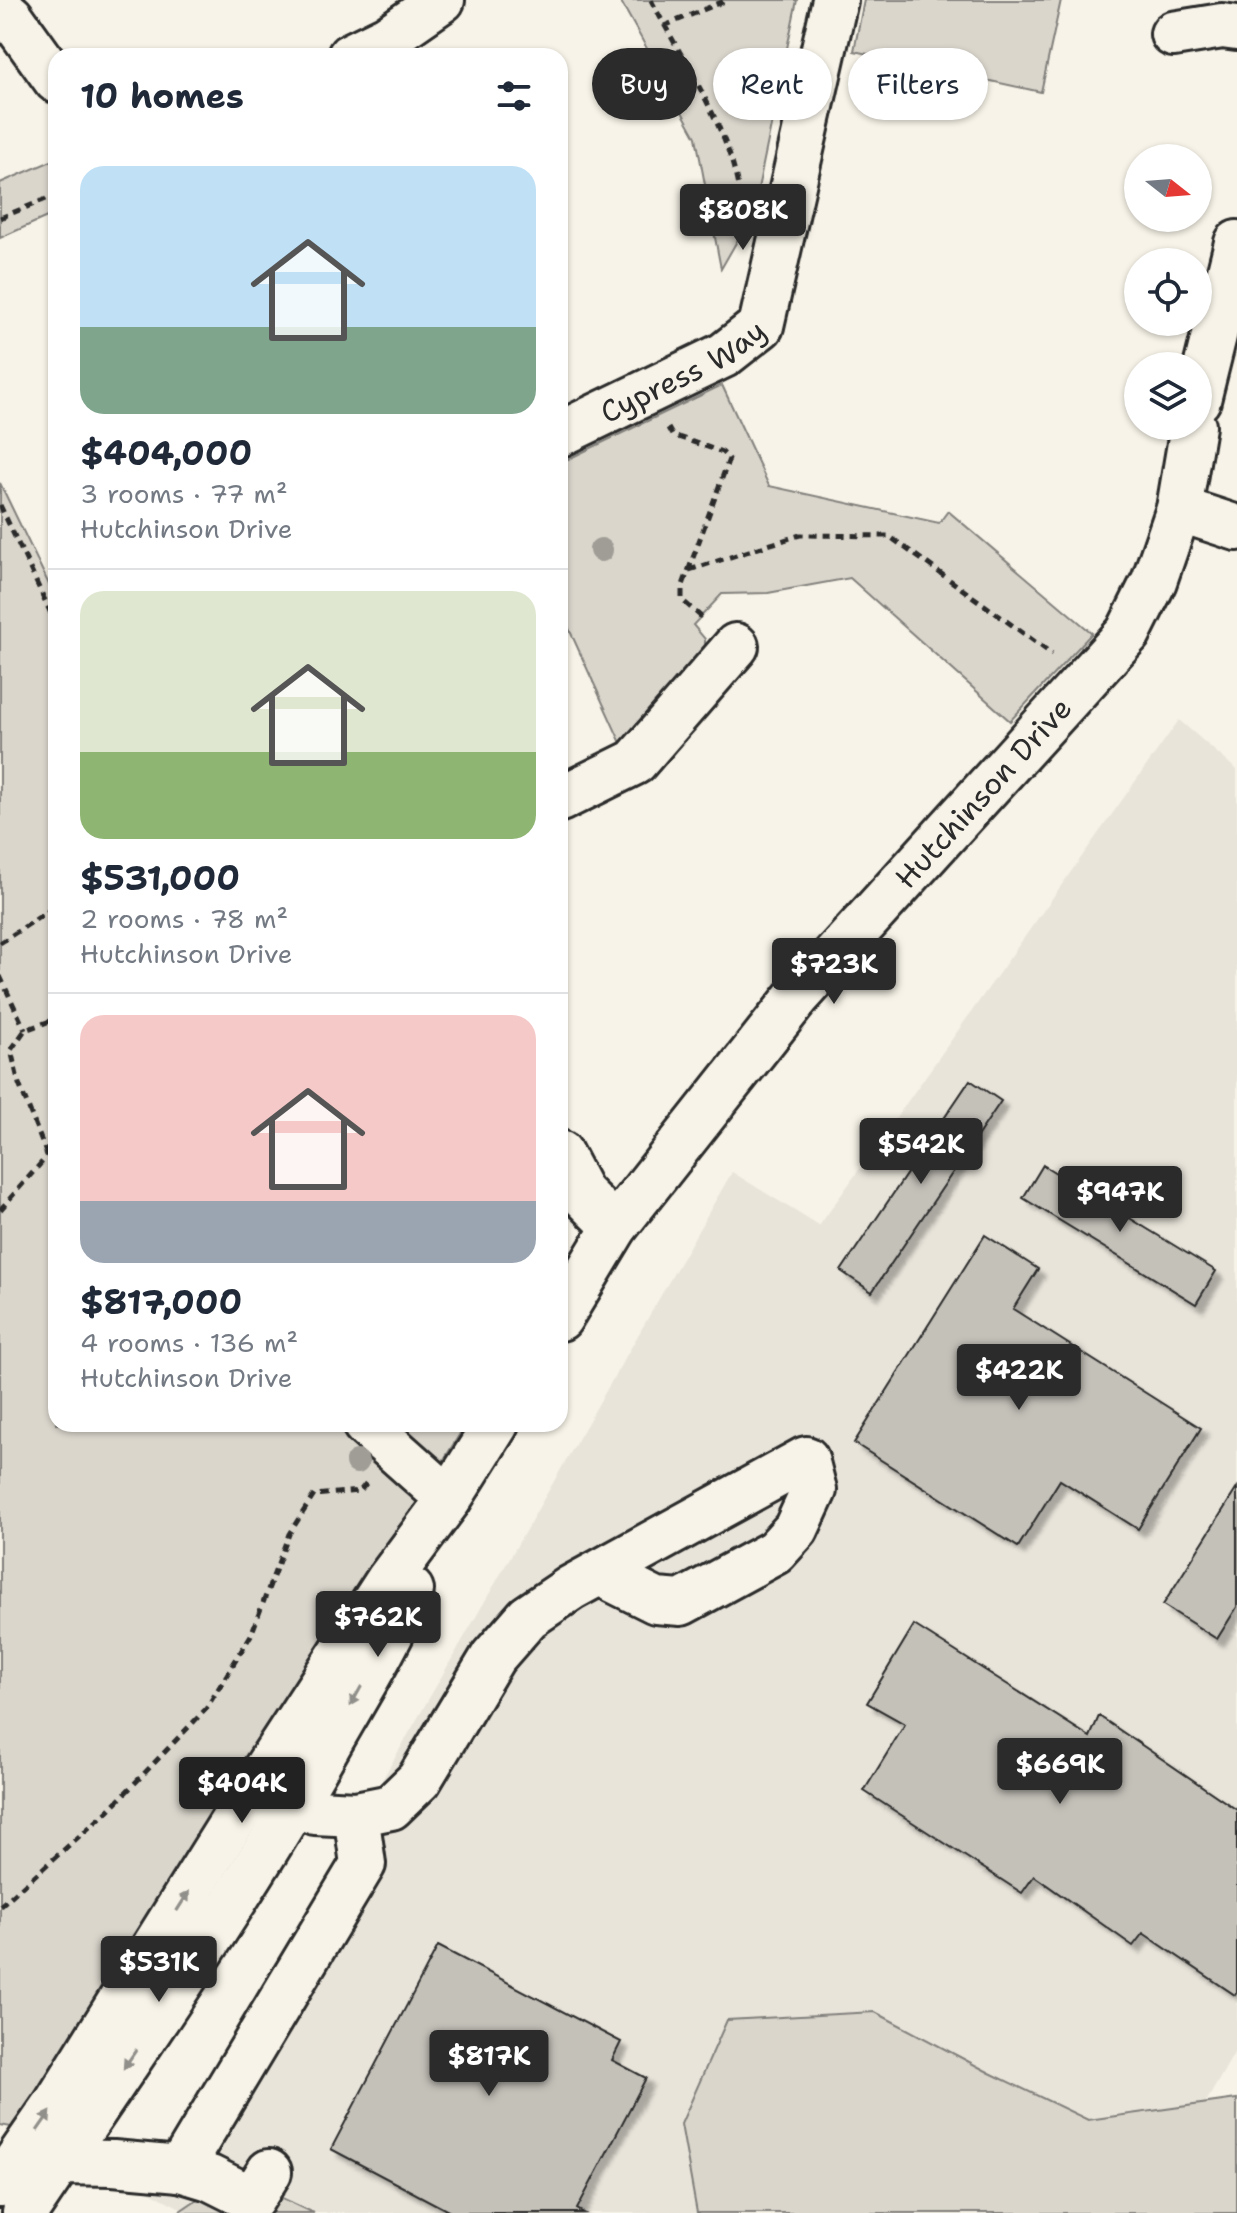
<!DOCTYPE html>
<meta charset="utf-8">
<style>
body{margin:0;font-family:"Shantell Sans",sans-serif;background:#f6f6f7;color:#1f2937;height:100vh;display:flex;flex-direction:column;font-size:30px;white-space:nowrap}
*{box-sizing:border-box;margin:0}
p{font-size:26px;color:#747a83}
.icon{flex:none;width:44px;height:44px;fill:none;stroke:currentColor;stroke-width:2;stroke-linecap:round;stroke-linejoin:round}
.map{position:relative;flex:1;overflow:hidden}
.sheet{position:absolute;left:48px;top:48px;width:520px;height:1384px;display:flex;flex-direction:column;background:#fff;border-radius:24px;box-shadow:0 2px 6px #0004}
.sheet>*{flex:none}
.banner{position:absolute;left:592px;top:48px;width:524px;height:72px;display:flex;gap:16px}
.needle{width:52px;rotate:107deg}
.buttons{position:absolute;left:1124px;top:144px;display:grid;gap:16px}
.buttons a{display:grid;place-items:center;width:88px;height:88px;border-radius:50%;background:#fff;box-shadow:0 2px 6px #0004;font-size:40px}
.price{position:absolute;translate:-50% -68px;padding:0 18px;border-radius:8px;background:#2b2b2b;color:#fff;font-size:26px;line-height:52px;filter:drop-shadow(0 2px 4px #0008)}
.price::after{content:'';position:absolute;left:50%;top:48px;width:24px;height:18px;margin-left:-12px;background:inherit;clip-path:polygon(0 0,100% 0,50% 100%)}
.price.current{background:#222;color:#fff}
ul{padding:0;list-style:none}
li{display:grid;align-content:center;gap:16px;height:424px;padding:0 32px}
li+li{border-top:2px solid #e0e1e3}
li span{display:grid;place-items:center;height:248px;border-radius:24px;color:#555}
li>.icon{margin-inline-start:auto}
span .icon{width:144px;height:144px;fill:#fffc;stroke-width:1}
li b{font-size:34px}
h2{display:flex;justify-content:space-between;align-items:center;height:96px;padding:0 32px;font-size:34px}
.tag{padding:0 28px;border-radius:36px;background:#fff;box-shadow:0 2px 6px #0004;font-size:28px;line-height:72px}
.tag.current{background:#2b2b2b;color:#fff}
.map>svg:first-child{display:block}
.built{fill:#e8e4da}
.green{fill:#dad6cc;stroke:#82807c;stroke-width:2}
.building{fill:#c4c1b9;stroke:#2b2b2b;stroke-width:2;filter:url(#shadow)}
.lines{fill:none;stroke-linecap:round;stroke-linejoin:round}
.minor-casing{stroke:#2b2b2b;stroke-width:50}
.path{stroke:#2b2b2b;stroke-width:5;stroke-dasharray:8 6;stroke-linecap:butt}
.minor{stroke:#f7f3e8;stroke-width:44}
.tree{fill:#9f9d96}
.oneway{fill:#918f8a}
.labels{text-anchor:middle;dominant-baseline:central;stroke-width:6;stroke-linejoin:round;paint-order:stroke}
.street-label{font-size:30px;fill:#2b2b2b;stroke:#f7f3e8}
</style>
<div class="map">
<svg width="1237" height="2213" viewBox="0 0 1237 2213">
<defs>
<filter id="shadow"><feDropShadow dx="7" dy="7" stdDeviation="2" flood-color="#0004"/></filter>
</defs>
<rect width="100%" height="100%" fill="#f7f3e8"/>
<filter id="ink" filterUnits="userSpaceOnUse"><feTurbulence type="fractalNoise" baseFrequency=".0125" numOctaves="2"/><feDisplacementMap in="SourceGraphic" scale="16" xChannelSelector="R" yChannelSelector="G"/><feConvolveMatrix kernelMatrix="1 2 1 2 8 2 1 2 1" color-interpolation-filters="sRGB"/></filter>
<g filter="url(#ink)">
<path class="built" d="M1179 720 1237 770V2048L1143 2213H190L146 2190 732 1172 819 1226Z"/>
<path class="green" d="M620 0H797L753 213 721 269 696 137Z
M864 0H1061L1041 92 854 51Z
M56 159V213L0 238V183Z
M722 385 769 486 939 523 948 511 1092 633 1010 721 850 578 768 593 722 594 693 625 705 639V655L625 752 560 609V463Z
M0 483 56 599V1424H466L27 2130 0 2125Z
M875 2012 990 2073 1088 2120 1237 2099V2213H697L681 2124 727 2020Z
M233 2175 314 2213H177Z"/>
<path class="building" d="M970 1080 1001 1101 872 1292 841 1271Z
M1043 1165 1216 1271 1196 1304 1023 1198Z
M985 1235 1038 1269 1013 1309 1201 1428 1138 1529 1060 1480 1018 1547 854 1443Z
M1237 1488V1607L1217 1639 1163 1605Z
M914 1625 1090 1737 1099 1716 1237 1810V1992L1235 1995 1143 1933 1133 1946 1034 1876 1022 1893 864 1791 905 1724 867 1703Z
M438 1946 621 2042 612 2060 646 2078 577 2209 584 2213H452L331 2149Z"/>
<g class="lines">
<g class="minor-casing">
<g id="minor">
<path d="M0 8 11 17 56 80"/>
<path d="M1173 34 1222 26 1237 28"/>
<path d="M350 56 387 38 442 0"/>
<path d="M1198 400 1237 243"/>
<path id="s1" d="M560 434 724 355 761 326 835 0"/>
<path d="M1179 509 1237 528"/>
<path d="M560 799 635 762 736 646"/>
<path d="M560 1153 581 1193 615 1227"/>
<path id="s2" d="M560 1318 615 1227 797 997 1128 633 1154 581 1179 509 1193 426"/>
<path d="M365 1424 449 1499"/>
<path d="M256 1784 315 1812 356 1814 391 1807 419 1780 493 1657 528 1617 571 1588 806 1459 814 1490 796 1529 775 1552 681 1603 656 1601 600 1573"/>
<path d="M59 2162 113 2163 180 2169 363 1864 356 1814"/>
<path d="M180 2169 210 2178 252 2199 269 2172"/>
<path d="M0 2185 56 2104 256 1784 388 1581 449 1499 496 1424"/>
<path d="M25 2213C130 2057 239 1904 331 1740 359 1691 390 1642 411 1590"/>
</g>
</g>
<path class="path" d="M651 0C684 64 739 140 741 214
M664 26 727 0
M0 218 56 195
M668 428 672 435 722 452 729 459 682 588V600L705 620
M0 505 56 624
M689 570 800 535 889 536 1052 654
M0 943 56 906
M0 976 25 1030
M47 1155 19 1084 11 1050 25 1030 56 1019
M0 1210 56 1146
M0 1906 108 1811 206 1709 251 1635 289 1534 314 1495 360 1491 368 1481"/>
<use href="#minor" class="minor"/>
</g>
<g class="tree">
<circle cx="601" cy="550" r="12"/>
<circle cx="357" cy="1462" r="12"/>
</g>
<defs><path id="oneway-solid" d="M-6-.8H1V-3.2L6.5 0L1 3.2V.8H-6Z" transform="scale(2)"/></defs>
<g class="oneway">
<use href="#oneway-solid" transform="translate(356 1696) rotate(119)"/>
<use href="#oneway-solid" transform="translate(183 1901) rotate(-58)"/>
<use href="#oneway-solid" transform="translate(130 2059) rotate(124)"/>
<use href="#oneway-solid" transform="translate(44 2121) rotate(-55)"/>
</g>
</g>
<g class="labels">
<g class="street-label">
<text stroke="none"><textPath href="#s1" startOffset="138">Cypress Way</textPath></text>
<text stroke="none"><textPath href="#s2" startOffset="676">Hutchinson Drive</textPath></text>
</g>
</g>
</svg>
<div class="buttons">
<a><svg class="needle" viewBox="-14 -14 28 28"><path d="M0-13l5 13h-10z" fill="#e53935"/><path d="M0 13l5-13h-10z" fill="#747a83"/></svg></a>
<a><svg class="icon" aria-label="locate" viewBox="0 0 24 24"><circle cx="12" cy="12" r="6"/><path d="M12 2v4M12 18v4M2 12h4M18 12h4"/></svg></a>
<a><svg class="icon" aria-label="layers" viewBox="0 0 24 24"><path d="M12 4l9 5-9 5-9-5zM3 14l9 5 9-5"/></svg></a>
</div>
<b class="price" style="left:743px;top:252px">$808K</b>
<b class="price" style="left:834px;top:1006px">$723K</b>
<b class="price" style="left:921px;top:1186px">$542K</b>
<b class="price" style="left:1120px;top:1234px">$947K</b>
<b class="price" style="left:1019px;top:1412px">$422K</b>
<b class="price" style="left:378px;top:1659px">$762K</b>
<b class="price" style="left:1060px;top:1806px">$669K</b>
<b class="price current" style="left:242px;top:1825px">$404K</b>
<b class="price" style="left:159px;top:2004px">$531K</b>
<b class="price" style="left:489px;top:2098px">$817K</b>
<div class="banner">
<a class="tag current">Buy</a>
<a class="tag">Rent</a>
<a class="tag">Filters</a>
</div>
<section class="sheet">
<h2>10 homes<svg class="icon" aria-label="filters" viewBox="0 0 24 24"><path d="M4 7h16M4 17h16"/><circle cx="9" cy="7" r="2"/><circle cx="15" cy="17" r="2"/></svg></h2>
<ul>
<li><span style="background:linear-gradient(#bfe0f5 65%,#7fa58c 0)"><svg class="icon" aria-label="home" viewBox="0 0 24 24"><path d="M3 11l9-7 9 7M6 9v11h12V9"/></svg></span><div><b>$404,000</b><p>3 rooms · 77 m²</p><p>Hutchinson Drive</p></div></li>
<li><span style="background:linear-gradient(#dfe7d0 65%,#8fb573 0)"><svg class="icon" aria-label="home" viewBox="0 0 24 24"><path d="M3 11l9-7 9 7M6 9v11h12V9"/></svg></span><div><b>$531,000</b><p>2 rooms · 78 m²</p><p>Hutchinson Drive</p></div></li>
<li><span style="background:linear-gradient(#f6c9c9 75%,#9aa5b1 0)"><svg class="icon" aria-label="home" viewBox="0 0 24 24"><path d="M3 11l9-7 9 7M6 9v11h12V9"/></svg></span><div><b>$817,000</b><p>4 rooms · 136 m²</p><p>Hutchinson Drive</p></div></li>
</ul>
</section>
</div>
